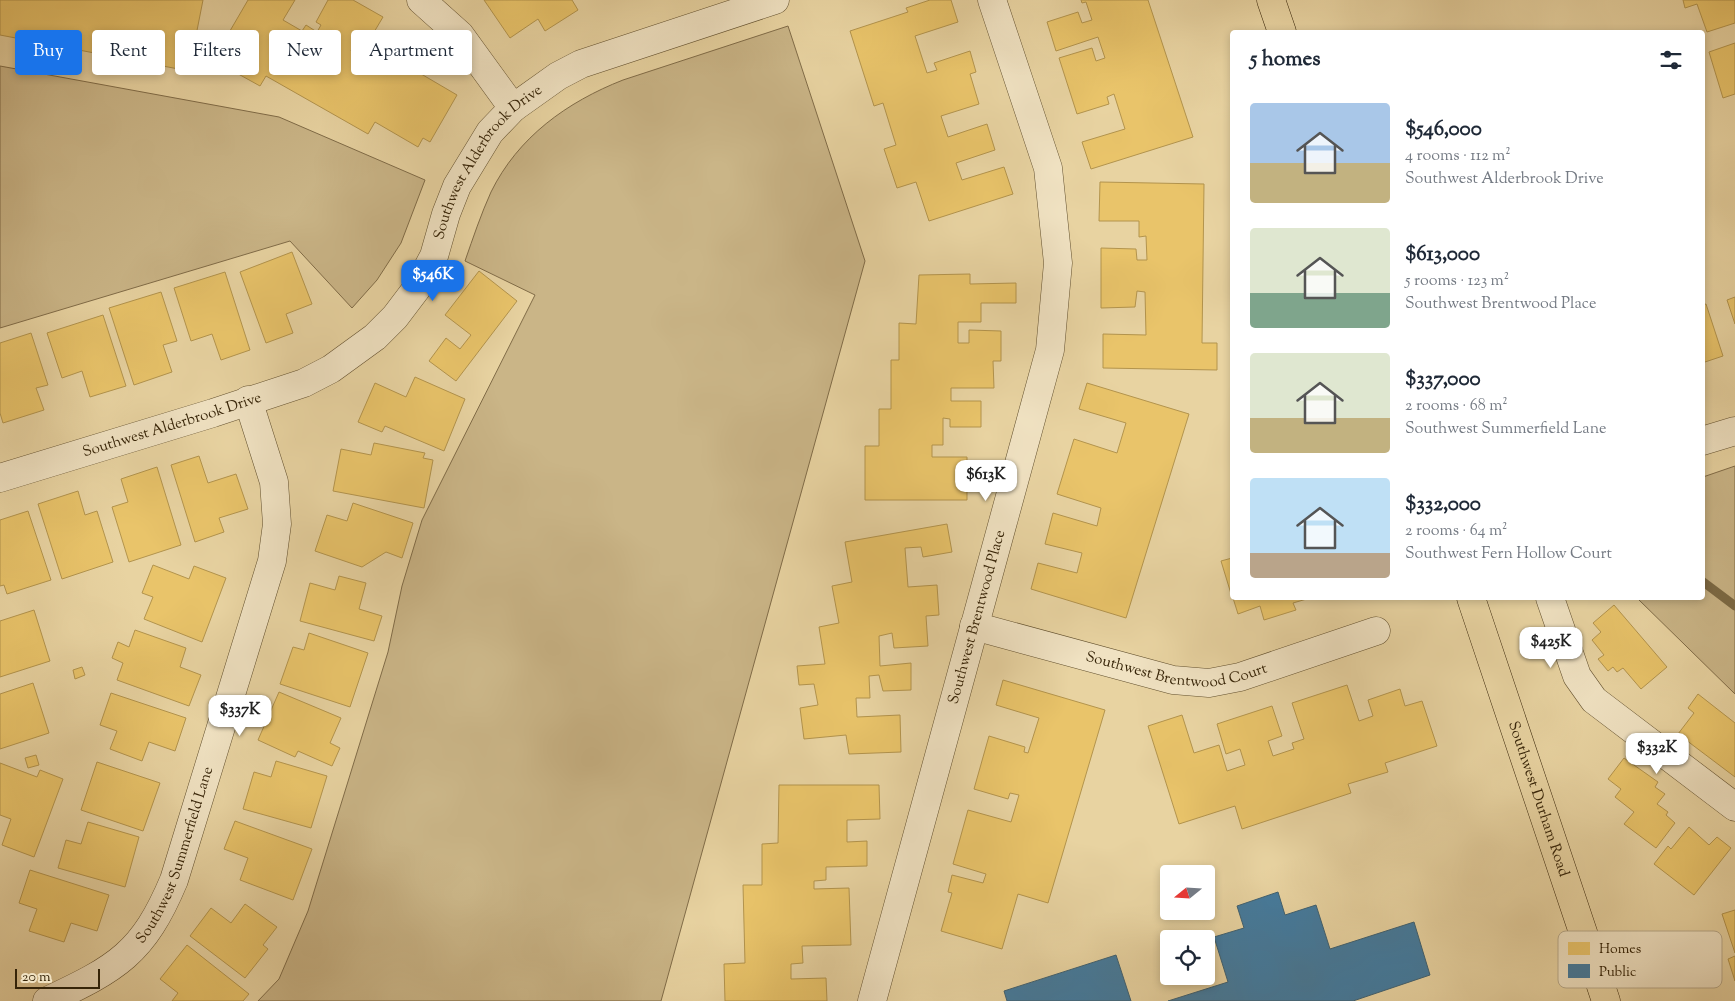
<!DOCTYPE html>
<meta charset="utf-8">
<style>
body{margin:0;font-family:"Sorts Mill Goudy",serif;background:#f2f2f3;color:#1f2937;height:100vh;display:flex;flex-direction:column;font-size:19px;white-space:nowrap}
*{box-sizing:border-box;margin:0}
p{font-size:16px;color:#747a83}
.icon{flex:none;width:28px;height:28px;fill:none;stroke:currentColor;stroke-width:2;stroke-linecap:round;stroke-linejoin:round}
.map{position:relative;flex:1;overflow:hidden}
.side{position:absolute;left:1230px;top:30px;width:475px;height:570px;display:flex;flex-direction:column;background:#fff;border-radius:5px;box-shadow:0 2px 8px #0003}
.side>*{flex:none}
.top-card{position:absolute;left:15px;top:30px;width:475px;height:45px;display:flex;gap:10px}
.needle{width:32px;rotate:252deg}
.buttons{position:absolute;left:1160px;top:865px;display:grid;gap:10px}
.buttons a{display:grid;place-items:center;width:55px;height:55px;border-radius:5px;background:#fff;box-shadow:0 2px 8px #0003;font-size:25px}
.scale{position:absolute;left:15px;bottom:12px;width:85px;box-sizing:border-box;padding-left:5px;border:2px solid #362408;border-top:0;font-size:14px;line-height:18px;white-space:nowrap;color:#362408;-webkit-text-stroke:4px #f0e2c2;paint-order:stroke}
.price{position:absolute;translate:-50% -42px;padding:0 11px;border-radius:10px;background:#fff;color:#222;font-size:16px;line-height:32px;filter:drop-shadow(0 1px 2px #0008)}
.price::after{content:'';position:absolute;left:50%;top:30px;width:15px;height:11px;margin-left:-8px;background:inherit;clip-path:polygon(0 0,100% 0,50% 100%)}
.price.on{background:#1a73e8;color:#fff}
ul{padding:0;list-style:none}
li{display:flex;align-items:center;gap:15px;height:125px;padding:0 20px}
li span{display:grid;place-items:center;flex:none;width:140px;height:100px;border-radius:5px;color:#555}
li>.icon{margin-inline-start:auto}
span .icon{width:60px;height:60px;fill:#fffc;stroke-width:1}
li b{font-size:21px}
h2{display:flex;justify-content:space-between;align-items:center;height:60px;padding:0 20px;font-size:21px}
.tag{padding:0 18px;border-radius:5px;background:#fff;box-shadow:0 2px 8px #0003;font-size:18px;line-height:45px}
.tag.on{background:#1a73e8;color:#fff}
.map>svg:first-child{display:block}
.green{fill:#cab587;stroke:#806c48}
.homes{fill:#e9c46a;stroke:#b3944d}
.public{fill:#457b9d;stroke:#406170}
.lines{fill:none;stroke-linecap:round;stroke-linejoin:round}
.stream{stroke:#7c6a45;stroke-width:9}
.street-casing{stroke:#62502e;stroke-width:29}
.primary-casing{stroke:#362408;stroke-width:29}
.street{stroke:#f0e2c2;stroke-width:28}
.primary{stroke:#e8d3a1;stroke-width:28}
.labels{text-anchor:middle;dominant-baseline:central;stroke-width:5;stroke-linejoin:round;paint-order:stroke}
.street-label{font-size:15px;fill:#362408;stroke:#f0e2c2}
.key{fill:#f0e2c2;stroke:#b8a98a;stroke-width:1}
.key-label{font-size:14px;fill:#362408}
</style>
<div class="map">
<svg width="1735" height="1001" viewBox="0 0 1735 1001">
<rect width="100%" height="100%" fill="#e8d3a1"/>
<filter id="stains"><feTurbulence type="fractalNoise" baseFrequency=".004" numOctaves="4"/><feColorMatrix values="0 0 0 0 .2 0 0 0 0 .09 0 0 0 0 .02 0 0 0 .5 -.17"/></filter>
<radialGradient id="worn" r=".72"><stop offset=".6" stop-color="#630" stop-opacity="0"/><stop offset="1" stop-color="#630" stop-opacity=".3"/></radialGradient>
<path class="green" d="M788 26 865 261 661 1001H258L279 979 308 911 388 652 402 586 422 520 535 295 465 261C473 238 481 214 491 192 518 137 567 102 623 80Z
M0 66 279 117 425 180 401 243 377 280 352 308 290 241 0 328Z
M1735 466V694L1637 598H1702L1703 477Z"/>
<path class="homes" d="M0 0H203L189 71 0 35Z
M248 0H295L283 20 302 31 306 25 317 32 321 25 316 22 328 0H353L383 17 364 49 354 44 351 51 378 67 396 36 420 51 411 68 457 95 430 142 423 138 418 147 375 122 368 134 266 76 260 86 213 60Z
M484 0H572L578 10 545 31 538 19 510 38Z
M930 0H951L958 22 915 36 927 73 937 70 934 63 970 51 976 72 970 74 979 104 941 116 948 137 987 124 995 150 956 163 962 180 1004 167 1013 194 929 221 916 182 897 188 884 149 896 145 883 103 874 106 850 31 908 12 906 8Z
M1081 0H1148L1193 137 1091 169 1082 142 1125 129 1114 94 1107 97 1109 104 1077 114 1059 58 1092 48 1096 61 1105 58 1098 37 1056 51 1047 22 1078 12 1082 23 1092 20 1086 2 1082 3Z
M1683 0H1735V23L1707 32 1697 4 1685 8Z
M1735 43V94L1723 98 1709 52Z
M1100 182 1204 184 1202 343H1217V370L1103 368V334L1146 335 1145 292 1137 291 1135 307 1101 308V248L1136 249 1137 260H1147L1146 236 1139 237V221H1099Z
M292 252 312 304 286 314 293 333 266 343 240 272Z
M479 271 517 301 456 381 429 361 446 338 460 349 471 335 445 315Z
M225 272 250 350 221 360 212 334 191 341 174 288Z
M970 274V284L1016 283V303H981V322H958V343H969V330L1001 331V361H993L994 388H951V401H981V427H950V419L943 418V445H932V457H967V500H865V446H879V409H891V360H899V323L916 324 919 275Z
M161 292 177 341 163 345 172 372 134 385 109 308Z
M1735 297V324L1727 300Z
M1706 304 1723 356 1702 363V305Z
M103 315 126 386 90 397 82 371 62 378 47 333Z
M31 333 48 385 36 388 44 410 3 423 0 413V343Z
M415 377 465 399 444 451 385 426 382 432 358 422 375 383 406 397Z
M1087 383 1189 414 1126 618 1031 589 1038 563 1077 573 1082 553 1045 544 1053 513 1097 526 1101 508 1057 494 1074 439 1117 453 1126 423 1079 409Z
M374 443 425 453 423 458 433 460 424 508 333 491 341 449 371 455Z
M199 456 208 483 236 474 248 509 219 518 224 532 195 542 171 465Z
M157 467 181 545 129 562 112 507 128 502 121 479Z
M78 491 85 515 97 511 113 562 62 579 38 504Z
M353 503 413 523 402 558 386 552 362 567 315 551 327 515 347 521Z
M28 511 51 580 7 594 4 585 0 586V520Z
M947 524 952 552 923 557 921 547 905 548 908 587 937 585 939 615 926 616 928 646 894 648 892 633 879 636 880 666 911 663V690L883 691 879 675 869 676 870 698H856L857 717 900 715 901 752 849 754 846 735 804 739 800 708 818 705 814 684 799 685 797 666 825 664 819 627 839 623 832 586 852 582 845 542Z
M1232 558V597L1221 561Z
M153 565 189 579 194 566 226 578 202 642 144 619 153 597 142 593Z
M339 576 366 583 359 609 382 616 374 641 300 621 310 583 335 590Z
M1233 598H1310L1293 603 1296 610 1264 620 1260 606 1238 614Z
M1614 605 1667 667 1641 689 1623 668 1617 672 1613 667 1608 671 1598 659 1604 655 1592 640 1601 632 1593 623Z
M34 610 50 661 0 677V621Z
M135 630 186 648 180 667 201 675 189 706 117 680 123 663 112 658 118 642 129 647Z
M309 633 368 653 350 707 280 684 293 647 304 650Z
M82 667 85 675 75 679 73 670Z
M1003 680 1105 710 1048 903 1018 894 1002 949 941 931 952 893 948 892 952 875 983 883 986 874 953 864 968 810 1011 822 1019 795 1010 793 1008 799 974 789 989 736 1025 747 1024 752 1028 753 1039 718 996 705Z
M33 683 49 733 0 749V694Z
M1347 685 1359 721 1373 716 1368 700 1400 689 1405 706 1422 701 1437 746 1385 763 1388 772 1348 784 1351 793 1242 829 1235 806 1179 824 1148 726 1182 715 1194 753 1219 745 1227 771 1245 765 1240 749 1226 754 1217 724 1272 706 1282 736 1268 741 1273 756 1294 749 1292 743 1304 739 1292 703Z
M279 692 341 718 330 743 340 748 332 766 298 751 295 757 258 740Z
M111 693 186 718 175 751 149 742 142 761 110 749 117 731 100 725Z
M1698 694 1735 723V777L1678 734 1694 713 1688 708Z
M36 755 39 765 28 768 25 758Z
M1624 758 1658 782 1655 787 1665 794 1657 804 1668 812 1666 815 1675 823 1656 848 1624 824 1634 812 1615 797 1621 789 1608 779Z
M276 761 327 776 311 828 243 809 254 772 271 777Z
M97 762 160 783 143 831 81 810Z
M0 763 37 777 40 770 63 779 34 857 2 845 11 819 0 815Z
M779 785H879L880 819 847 820V842L867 841V866L826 867V880L814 881V889L849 888 851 945 802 946 803 963 791 964V979L826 978 827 1001H725L724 964 745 963 743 885H762V844L778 843Z
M235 821 312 849 293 900 240 880 248 858 224 849Z
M88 822 139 837 125 887 58 868 66 840 81 844Z
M1689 827 1709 845 1717 837 1731 848 1694 895 1654 864 1668 846 1671 849Z
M30 870 109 895 97 931 71 923 64 942 29 931 37 909 19 903Z
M245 904 277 927 263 945 268 949 245 978 190 936 211 908 231 923Z
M1735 910V953L1722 914Z
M187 945 249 994 243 1001H172L178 993 160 979Z
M1735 956V981L1728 959Z"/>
<path class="public" d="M1278 892 1285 915 1316 905 1330 949 1414 922 1430 975 1353 1001H1168L1228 982 1214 937 1244 928 1237 906Z
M1116 955 1131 1001H1007L1004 991Z"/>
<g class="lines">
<path class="stream" d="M1702 581 1735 606"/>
<g class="street-casing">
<g id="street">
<path d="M421 0 460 35 513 108"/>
<path d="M1702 441 1735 431"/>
<path id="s1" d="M0 478 213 413 304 383 331 369 375 337 395 317 417 288 434 256 446 214 457 186 490 132 513 108 558 76 581 64 775 0"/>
<path d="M1550 598 1577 676 1594 700 1735 807"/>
<path id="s2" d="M974 626 1173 680 1209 683 1240 677 1376 631"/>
<path id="s3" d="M47 1001C117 968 143 954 174 880L272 561 277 524 274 482 248 400"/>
<path id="s4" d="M872 1001 1050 350 1058 263 1048 168 992 0"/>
</g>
</g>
<g class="primary-casing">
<g id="primary">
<path d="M1271 0 1282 32"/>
<path id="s5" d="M1471 598 1606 1001"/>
</g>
</g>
<use href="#street" class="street"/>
<use href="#primary" class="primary"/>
</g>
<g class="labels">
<g class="street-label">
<text stroke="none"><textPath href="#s1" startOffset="615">Southwest Alderbrook Drive</textPath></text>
<text stroke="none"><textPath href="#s1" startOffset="180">Southwest Alderbrook Drive</textPath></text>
<text stroke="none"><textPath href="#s4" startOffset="398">Southwest Brentwood Place</textPath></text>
<text stroke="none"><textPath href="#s2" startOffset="209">Southwest Brentwood Court</textPath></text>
<text stroke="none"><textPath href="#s5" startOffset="212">Southwest Durham Road</textPath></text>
<text stroke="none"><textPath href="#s3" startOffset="205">Southwest Summerfield Lane</textPath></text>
</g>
</g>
<rect x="1558" y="931" width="164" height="57" rx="8" class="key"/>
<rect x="1568" y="942" width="22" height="13" fill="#e9c46a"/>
<rect x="1568" y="964" width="22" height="14" fill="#457b9d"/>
<g class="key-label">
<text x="1599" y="953">Homes</text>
<text x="1599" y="976">Public</text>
</g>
<rect width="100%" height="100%" filter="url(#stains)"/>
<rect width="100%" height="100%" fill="url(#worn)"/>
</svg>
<div class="buttons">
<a><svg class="needle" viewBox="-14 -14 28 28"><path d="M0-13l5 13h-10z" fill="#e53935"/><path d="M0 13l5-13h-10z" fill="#747a83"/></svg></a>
<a><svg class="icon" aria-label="locate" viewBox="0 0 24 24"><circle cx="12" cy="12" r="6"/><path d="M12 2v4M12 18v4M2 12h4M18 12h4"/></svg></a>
</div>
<div class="scale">20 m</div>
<b class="price on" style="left:433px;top:302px">$546K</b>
<b class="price" style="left:986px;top:502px">$613K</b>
<b class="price" style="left:1551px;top:669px">$425K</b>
<b class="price" style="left:240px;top:737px">$337K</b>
<b class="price" style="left:1657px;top:775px">$332K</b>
<div class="top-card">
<a class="tag on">Buy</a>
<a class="tag">Rent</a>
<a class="tag">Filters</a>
<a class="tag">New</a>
<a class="tag">Apartment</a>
</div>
<section class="side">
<h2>5 homes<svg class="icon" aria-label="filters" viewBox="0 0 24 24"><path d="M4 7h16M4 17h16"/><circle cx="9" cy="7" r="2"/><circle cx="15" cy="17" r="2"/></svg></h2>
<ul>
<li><span style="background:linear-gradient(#a9c7e8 60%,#c2b280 0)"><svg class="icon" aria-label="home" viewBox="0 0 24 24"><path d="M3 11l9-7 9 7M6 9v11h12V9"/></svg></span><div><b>$546,000</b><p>4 rooms · 112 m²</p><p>Southwest Alderbrook Drive</p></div></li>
<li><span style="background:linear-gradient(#dfe7d0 65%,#7fa58c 0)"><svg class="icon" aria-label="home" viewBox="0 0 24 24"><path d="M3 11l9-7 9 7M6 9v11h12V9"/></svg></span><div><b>$613,000</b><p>5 rooms · 123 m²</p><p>Southwest Brentwood Place</p></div></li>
<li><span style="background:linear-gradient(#dfe7d0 65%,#c2b280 0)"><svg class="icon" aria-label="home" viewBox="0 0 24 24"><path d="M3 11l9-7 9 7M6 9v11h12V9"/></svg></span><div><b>$337,000</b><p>2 rooms · 68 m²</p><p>Southwest Summerfield Lane</p></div></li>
<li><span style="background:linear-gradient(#bfe0f5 75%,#b9a48a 0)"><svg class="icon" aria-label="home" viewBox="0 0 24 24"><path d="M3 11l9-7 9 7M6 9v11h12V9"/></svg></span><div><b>$332,000</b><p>2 rooms · 64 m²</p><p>Southwest Fern Hollow Court</p></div></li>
</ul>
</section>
</div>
